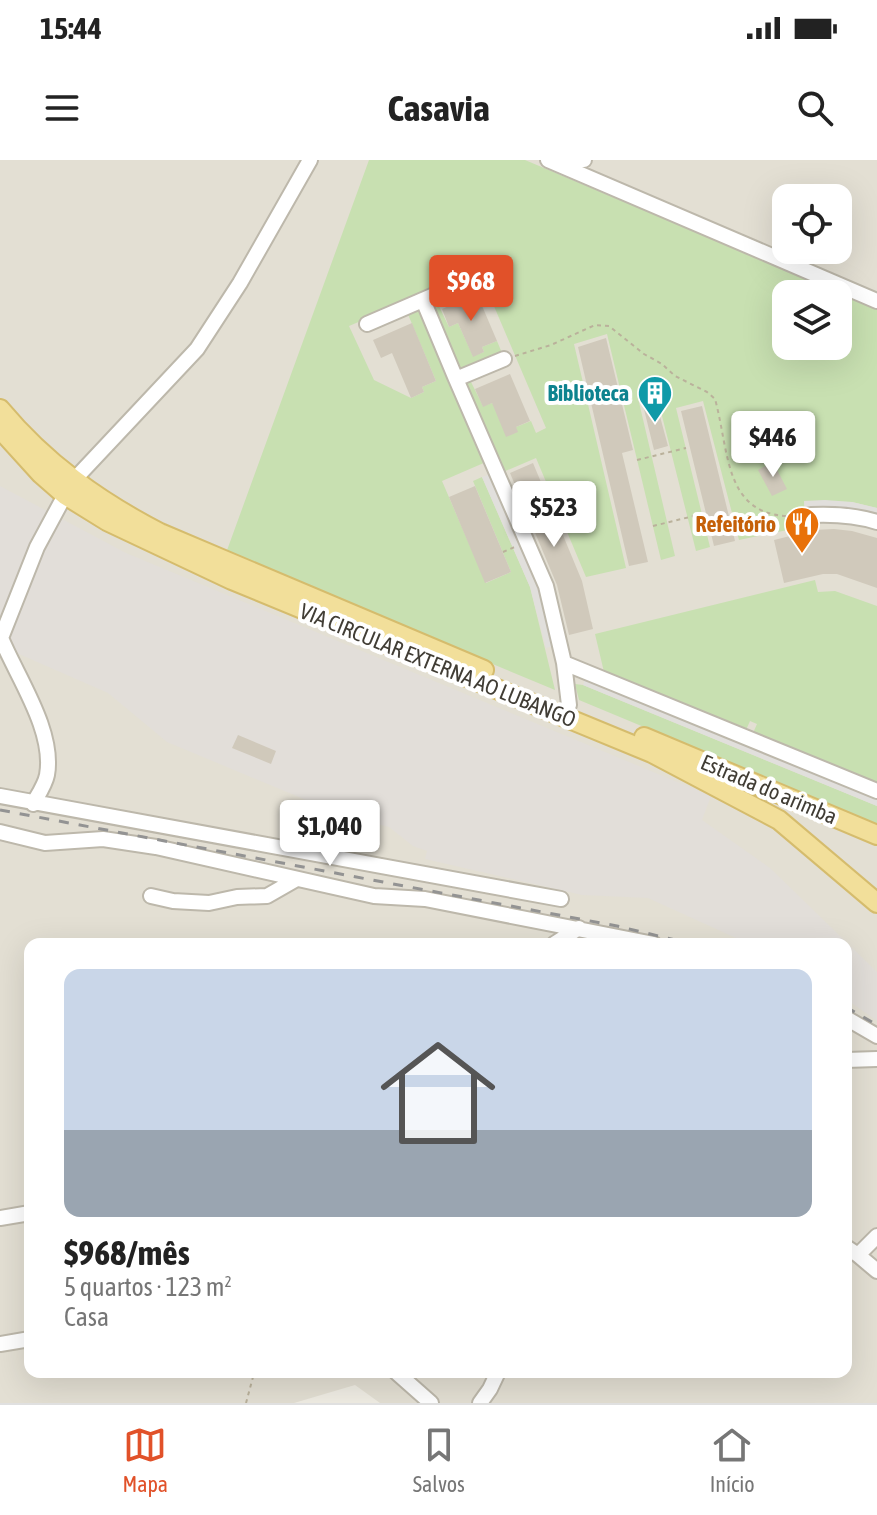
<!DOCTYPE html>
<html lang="pt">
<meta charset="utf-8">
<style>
body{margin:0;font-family:"Asap Condensed",sans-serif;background:#f6f6f6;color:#222;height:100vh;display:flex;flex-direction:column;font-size:30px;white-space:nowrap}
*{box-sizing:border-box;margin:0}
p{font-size:26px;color:#767676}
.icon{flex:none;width:44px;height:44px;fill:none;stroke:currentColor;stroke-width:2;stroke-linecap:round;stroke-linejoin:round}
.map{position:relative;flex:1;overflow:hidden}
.panel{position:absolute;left:24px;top:778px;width:828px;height:440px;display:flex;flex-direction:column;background:#fff;border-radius:16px;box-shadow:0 8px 32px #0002}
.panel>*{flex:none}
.fabs{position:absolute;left:772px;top:24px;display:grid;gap:16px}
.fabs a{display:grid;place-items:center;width:80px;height:80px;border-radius:16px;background:#fff;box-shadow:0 8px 32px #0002;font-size:40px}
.price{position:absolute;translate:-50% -68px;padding:0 18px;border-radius:8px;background:#fff;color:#222;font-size:26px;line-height:52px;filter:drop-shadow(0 2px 4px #0008)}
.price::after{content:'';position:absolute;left:50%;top:48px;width:24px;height:18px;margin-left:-12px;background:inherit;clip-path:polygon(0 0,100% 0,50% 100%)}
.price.active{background:#e15129;color:#fff}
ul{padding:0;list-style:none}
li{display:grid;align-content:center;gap:16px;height:424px;padding:0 40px}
li span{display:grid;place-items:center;height:248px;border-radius:16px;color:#555}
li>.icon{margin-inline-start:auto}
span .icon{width:144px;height:144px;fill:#fffc;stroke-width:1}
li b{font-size:34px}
.status{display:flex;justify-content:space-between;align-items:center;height:56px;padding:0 40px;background:#fff;direction:ltr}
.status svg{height:22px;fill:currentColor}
header{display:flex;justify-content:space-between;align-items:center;height:104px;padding:0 40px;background:#fff;font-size:36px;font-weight:700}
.dock{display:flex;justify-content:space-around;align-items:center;height:112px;border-top:2px solid #e0e0e0;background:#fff;font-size:22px;color:#767676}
.dock a{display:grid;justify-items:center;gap:4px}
.dock .active{color:#e15129}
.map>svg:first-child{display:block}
.residential{fill:#e3dfd3;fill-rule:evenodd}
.industrial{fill:#e2ded9}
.green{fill:#c8e0b1;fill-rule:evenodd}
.parking{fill:#e1dfdc}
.building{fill:#d0c9bb}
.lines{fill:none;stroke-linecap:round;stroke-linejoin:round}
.minor-casing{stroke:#bdb8ab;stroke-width:18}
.major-casing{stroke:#d5bc6d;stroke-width:22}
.path{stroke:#bab19b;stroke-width:2;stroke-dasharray:4 4;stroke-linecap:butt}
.minor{stroke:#fff;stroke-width:14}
.major{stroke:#f2df9a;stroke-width:18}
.rail{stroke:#939393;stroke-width:3;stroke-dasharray:10 10;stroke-linecap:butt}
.labels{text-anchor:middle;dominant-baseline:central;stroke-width:8;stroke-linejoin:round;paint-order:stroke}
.culture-label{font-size:22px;font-weight:bold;fill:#0d838f;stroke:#fff;text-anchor:end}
.food-label{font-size:22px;font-weight:bold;fill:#c56008;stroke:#fff;text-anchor:end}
.street-label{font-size:22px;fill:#413d35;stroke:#fff}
</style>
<div class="status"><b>15:44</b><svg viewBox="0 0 49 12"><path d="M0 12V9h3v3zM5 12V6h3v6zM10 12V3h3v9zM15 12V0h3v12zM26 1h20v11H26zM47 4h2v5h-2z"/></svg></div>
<header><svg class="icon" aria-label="menu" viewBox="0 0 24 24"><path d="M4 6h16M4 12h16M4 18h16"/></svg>Casavia<svg class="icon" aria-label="search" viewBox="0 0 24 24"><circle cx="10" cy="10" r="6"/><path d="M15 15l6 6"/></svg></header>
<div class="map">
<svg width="877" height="1243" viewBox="0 0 877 1243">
<rect width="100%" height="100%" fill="#f0ede4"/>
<path class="residential" d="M0 0H877V1243H380L355 1225 294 1243H0ZM786 38H838V90H786ZM786 134H838V186H786ZM30 784H846V1212H30Z"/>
<path class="industrial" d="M0 326 126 393 711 636 702 660 770 708 877 812V861L846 839V784H749L648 738 582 735 425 699 427 691 413 686 389 667 342 655 167 582 108 533 19 494 0 477Z"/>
<path class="green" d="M369 0H525L877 148V348L852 342 804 341 807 366 739 380 703 241 676 248 710 387 696 391 656 232 638 238 675 396 661 400 607 174 574 184 626 408 586 417 536 298 503 312 466 227 467 220H470L483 246 492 243 516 267 531 261 536 273 546 268 479 111 349 166 374 220 411 238 424 232 422 227 436 221 407 152 421 151 486 302 442 321 486 423 511 412 473 321 482 317 530 427 555 530 226 393ZM786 134H838V186H786Z
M436 140 449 167 458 163 473 196 484 192 482 187 497 181 502 193 464 209 458 208 432 143Z
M815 420 818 432 835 431 877 446V626L753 573 757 564 750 561 746 570 604 512 595 474Z
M575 524 583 525 877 646V664L579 540Z"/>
<path class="parking" d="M491 314 538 424 555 486 546 488 530 427 482 317Z
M825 340 852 342 877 348V358L805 352 804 341Z
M586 517 877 637V646L583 525Z"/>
<path class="building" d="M477 134 497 181 482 187 484 192 473 197 458 163 449 167 442 149Z
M412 163 436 221 422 227 424 232 411 238 392 193 381 198 373 180Z
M606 178 633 290 622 293 648 402 629 406 578 187Z
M510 214 530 261 516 267 518 272 506 277 492 243 483 247 475 229Z
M655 238 668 286 654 290 642 241Z
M702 246 735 381 714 386 681 251Z
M773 302 787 329 772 336 758 310Z
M533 303 582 421 593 469 569 475 557 425 510 313Z
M475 326 511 412 485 423 449 337Z
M834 369 852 371 877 378V428L837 414H823L784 423 774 380 814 370Z
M238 575 276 591 271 604 232 588Z"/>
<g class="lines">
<g class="minor-casing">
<path id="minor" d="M548 0 877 141
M565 0H584
M423 140 456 219 504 199
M367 164 469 120
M456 219 546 426 564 503 569 545
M73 321 197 189 240 123 310 0
M811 355C834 354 855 355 877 362
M564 503 877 631
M0 636 561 739
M33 644C38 635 45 625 47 615 55 571 17 517 1 478L37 387 65 335
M0 672 45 683 103 679 156 687 374 736 425 739 654 784
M151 736 173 741 209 743 237 737 267 736 295 720
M554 784 579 768
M846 858 877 876
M846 900 877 899
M0 1058 30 1053
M846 1087 858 1095 877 1076
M858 1095 877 1111
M0 1184 30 1179
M396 1212 431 1243
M480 1243 490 1229 498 1212"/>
</g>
<g class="major-casing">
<path id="major" d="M0 249C45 303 98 341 160 373L484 510
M0 269 41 314 65 335 107 361 232 420 652 593 779 660 877 743
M644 577 877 675"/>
</g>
<path class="path" d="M515 196 551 185 595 165 609 166 644 194 662 204 675 216 707 232 715 239C730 293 723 360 798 356
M637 300 686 288
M653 366 702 354
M503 392 517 386
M246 1243 253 1217 257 1212"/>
<use href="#minor" class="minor"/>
<use href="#major" class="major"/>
<path class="rail" d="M0 650 617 766 692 784
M846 847 877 865"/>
</g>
<defs>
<g id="building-pin" transform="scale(1.8)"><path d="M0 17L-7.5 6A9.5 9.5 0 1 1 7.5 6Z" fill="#0f9aa8" stroke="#fff"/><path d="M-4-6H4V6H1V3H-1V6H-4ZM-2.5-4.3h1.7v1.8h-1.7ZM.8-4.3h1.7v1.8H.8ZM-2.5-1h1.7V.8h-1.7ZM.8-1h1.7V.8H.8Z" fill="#fff"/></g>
<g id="restaurant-pin" transform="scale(1.8)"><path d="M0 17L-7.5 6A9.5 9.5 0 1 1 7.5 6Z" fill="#e8710a" stroke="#fff"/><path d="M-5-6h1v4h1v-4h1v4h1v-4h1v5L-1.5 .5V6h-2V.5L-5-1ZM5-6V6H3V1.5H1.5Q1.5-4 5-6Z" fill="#fff"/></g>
</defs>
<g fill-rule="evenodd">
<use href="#building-pin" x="655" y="233"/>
<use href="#restaurant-pin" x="802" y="364"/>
</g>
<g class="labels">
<g class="culture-label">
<text x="629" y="233">Biblioteca</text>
</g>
<g class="food-label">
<text x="776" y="364">Refeitório</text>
</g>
<g class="street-label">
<text transform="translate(438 505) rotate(22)">VIA CIRCULAR EXTERNA AO LUBANGO</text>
<text transform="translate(769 629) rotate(23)">Estrada do arimba</text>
</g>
</g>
</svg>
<div class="fabs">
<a><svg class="icon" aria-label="locate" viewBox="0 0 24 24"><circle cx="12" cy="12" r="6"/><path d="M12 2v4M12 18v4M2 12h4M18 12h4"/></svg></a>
<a><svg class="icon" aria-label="layers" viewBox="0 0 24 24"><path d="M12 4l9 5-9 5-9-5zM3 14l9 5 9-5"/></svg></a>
</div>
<b class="price active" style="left:471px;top:163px">$968</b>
<b class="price" style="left:773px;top:319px">$446</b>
<b class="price" style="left:554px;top:389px">$523</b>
<b class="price" style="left:330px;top:708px">$1,040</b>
<section class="panel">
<ul>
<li><span style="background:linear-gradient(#c9d6e8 65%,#9aa5b1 0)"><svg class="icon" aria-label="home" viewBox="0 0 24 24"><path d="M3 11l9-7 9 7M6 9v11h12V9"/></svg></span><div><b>$968/mês</b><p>5 quartos · 123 m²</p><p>Casa</p></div></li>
</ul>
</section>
</div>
<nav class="dock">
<a class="active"><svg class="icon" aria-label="map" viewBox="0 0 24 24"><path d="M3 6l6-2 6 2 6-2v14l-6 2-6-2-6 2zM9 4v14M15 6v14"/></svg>Mapa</a>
<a><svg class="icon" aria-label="saved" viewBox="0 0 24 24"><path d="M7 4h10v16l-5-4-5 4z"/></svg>Salvos</a>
<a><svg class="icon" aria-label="home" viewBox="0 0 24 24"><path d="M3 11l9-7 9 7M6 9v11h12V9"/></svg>Início</a>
</nav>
